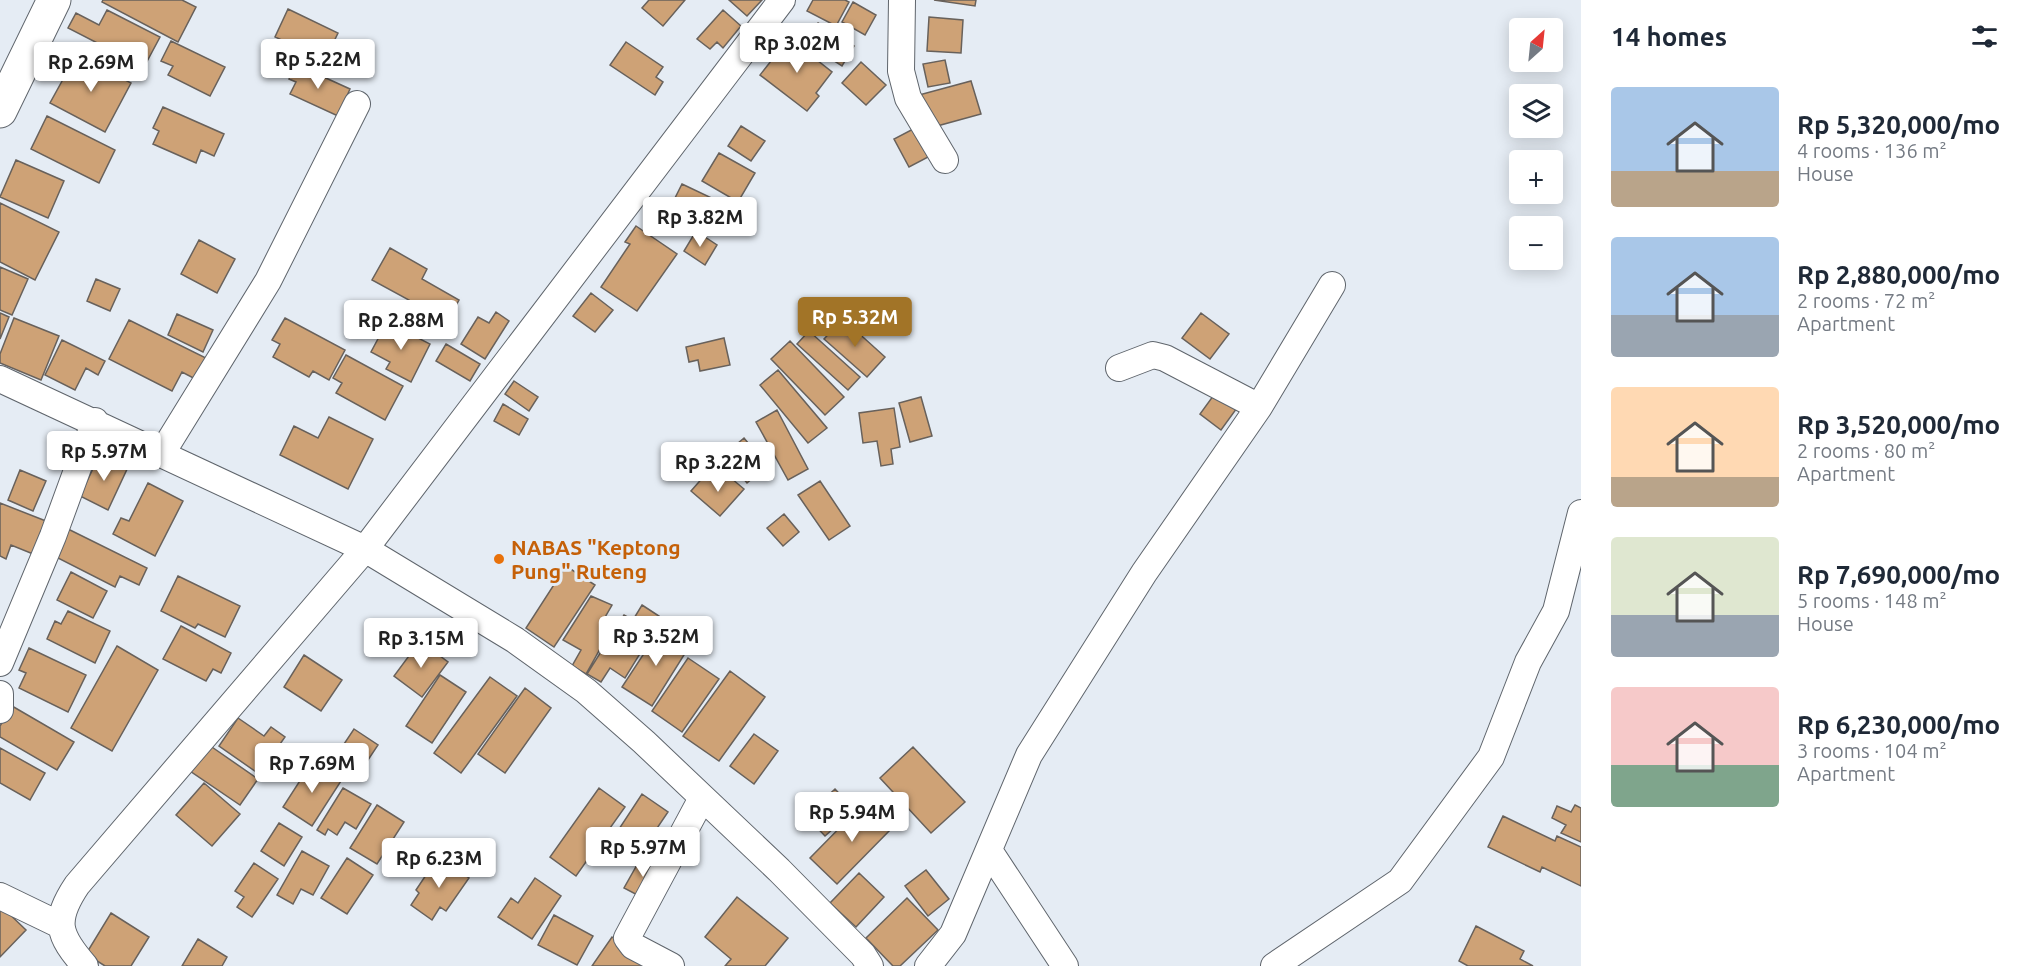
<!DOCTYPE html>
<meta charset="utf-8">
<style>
body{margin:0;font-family:Ubuntu,sans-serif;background:#f6f6f7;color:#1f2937;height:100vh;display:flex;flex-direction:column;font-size:22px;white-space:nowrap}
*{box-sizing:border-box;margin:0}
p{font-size:20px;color:#747a83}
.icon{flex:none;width:33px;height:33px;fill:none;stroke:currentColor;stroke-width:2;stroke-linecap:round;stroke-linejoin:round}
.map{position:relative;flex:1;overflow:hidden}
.details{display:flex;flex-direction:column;background:#fff;width:450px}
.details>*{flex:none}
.needle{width:39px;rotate:27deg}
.controls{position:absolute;left:1509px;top:18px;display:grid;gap:12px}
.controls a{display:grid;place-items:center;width:54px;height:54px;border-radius:6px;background:#fff;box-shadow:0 3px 15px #0003;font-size:30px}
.price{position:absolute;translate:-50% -51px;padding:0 14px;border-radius:6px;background:#fff;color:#222;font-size:20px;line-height:39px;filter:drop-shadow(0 2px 3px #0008)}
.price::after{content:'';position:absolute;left:50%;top:36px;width:18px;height:14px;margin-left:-9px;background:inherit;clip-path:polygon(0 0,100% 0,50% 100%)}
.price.active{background:#a27427;color:#fff}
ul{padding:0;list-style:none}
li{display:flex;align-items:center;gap:18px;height:150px;padding:0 30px}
li span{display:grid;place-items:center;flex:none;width:168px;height:120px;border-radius:6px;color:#555}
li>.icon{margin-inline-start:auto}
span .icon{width:72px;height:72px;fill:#fffc;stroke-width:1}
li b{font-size:26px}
h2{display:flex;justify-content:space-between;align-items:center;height:72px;padding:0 30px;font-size:26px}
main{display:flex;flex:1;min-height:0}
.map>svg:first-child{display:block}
.building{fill:#cea276;stroke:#68615b;stroke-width:1.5}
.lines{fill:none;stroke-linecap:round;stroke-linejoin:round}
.street-casing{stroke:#5f656c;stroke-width:28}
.highway-casing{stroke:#5f656c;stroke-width:35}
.street{stroke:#fff;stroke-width:26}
.highway{stroke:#fff;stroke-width:33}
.food-dot{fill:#e8710a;stroke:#e5ecf4;stroke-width:2}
.labels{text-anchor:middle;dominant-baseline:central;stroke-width:6;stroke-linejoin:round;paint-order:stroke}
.food-label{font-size:21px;font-weight:bold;fill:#c56008;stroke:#e5ecf4;text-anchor:start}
</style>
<main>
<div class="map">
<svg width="1581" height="966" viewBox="0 0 1581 966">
<rect width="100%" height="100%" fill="#e5ecf4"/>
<path class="building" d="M103 0H182L196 7 178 42 102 2Z
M649 0H685L663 26 642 8Z
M729 0H762L747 16Z
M813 0H845L849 2 836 26 807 11Z
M934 0H976L975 6Z
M853 2 876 15 865 35 842 22Z
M288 9 338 33 325 60 275 37Z
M107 10 160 37 144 67 68 28 76 13 99 25Z
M723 10 741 26 723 48 717 42 710 49 697 39Z
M929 17 963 20 961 53 927 51Z
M818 23 854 46 842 66 805 42Z
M789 38 832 72 816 93 819 96 807 111 760 75Z
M171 41 225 67 210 96 168 75 173 66 161 61Z
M626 42 663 67 656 77 663 82 655 95 610 65Z
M77 54 131 83 105 132 50 103Z
M945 60 950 83 928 87 923 64Z
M861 62 886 85 866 105 842 83Z
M295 64 350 89 338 116 290 94 296 82 289 79Z
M971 81 981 114 937 126 933 115 925 117 919 95Z
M163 107 224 134 214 156 201 150 196 163 153 144 159 131 153 128Z
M47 116 115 150 99 183 31 149Z
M741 126 765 141 751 161 728 146Z
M917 127 932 155 909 167 894 139Z
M719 153 755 173 738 202 702 181Z
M16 160 64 181 48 218 0 197Z
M682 184 718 201 704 230 668 212Z
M0 203 59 232 35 280 0 262Z
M636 226 677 254 637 311 601 287 630 244 625 242Z
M696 231 717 245 705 265 684 251Z
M199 240 235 259 217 293 181 274Z
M390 248 427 269 422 279 459 300 441 332 403 312 409 300 372 280Z
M0 267 28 279 12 315 0 310Z
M96 279 120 289 110 311 87 301Z
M591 293 613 310 595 332 573 316Z
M496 312 509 321 485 359 461 344 478 317 489 323Z
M0 313 9 317 0 339Z
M1201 313 1229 334 1210 359 1182 338Z
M177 314 213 330 203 352 168 335Z
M14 318 59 336 41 380 0 363V354Z
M285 318 345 350 329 380 313 371 309 377 273 357 280 344 272 340Z
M843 319 885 357 867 377 824 339Z
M129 320 214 362 203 383 182 372 172 391 109 359Z
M387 322 430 344 411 382 386 369 390 362 371 352Z
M809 331 860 377 848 390 797 344Z
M724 338 730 365 700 371 698 360 689 362 686 347Z
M62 340 105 361 98 375 86 368 75 390 45 375Z
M790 341 844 397 825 415 771 359Z
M446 344 480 364 470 381 436 361Z
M346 355 403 386 385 420 336 393 342 383 333 378Z
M778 370 827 428 808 443 760 385Z
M514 381 538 397 529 411 505 394Z
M1216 392 1237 408 1221 430 1200 414Z
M921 397 932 436 910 442 899 403Z
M503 404 528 419 519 435 494 421Z
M894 408 900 447 891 449 893 464 881 466 877 441 863 443 859 413Z
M777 410 808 469 788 480 756 422Z
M329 417 373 439 348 489 280 455 294 426 318 438Z
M744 438 767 466 747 483 724 455Z
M100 454 128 467 108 510 80 496Z
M20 470 46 481 33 511 8 500Z
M725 473 744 489 720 516 691 491 705 475 715 484Z
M820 481 850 526 829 540 798 495Z
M148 483 183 501 155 556 113 534 121 518 129 521Z
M0 503 51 523 38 556 11 545 6 559 0 556Z
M784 514 799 532 783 546 767 528Z
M66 528 147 568 139 585 120 576 115 587 52 555Z
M566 566 595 585 554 647 526 628Z
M71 572 107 591 93 618 57 600Z
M178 576 240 606 225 637 198 624 195 628 161 611Z
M591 596 612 605 600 626 610 631 586 674 572 666 581 650 563 640Z
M642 605 662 618 625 678 610 668 601 682 587 674 624 615 633 620Z
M68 611 110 631 95 663 47 639 55 621 61 624Z
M181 626 231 653 221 673 213 669 206 681 163 659Z
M660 629 689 647 652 706 622 687Z
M420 641 448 662 422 697 394 676Z
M117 646 158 670 112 751 71 728Z
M29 648 86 675 68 712 19 688 26 673 19 670Z
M304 655 342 680 321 711 284 687Z
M688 658 719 679 682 732 652 711Z
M730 671 765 697 719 761 683 736Z
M440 675 466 692 432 743 406 726Z
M490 677 517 696 461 773 434 753Z
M525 688 551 708 505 773 478 754Z
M12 706 74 742 57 770 0 737V726Z
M238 718 264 736 271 727 285 737 259 774 219 746Z
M354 729 378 745 364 766 340 750Z
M754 734 778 751 754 784 730 766Z
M209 745 258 779 240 805 190 771Z
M913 747 965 802 931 833 880 778Z
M0 748 45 773 30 800 0 783Z
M312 762 341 781 312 826 283 807Z
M204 783 240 814 212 846 176 815Z
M343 788 371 804 356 829 345 822 337 835 328 829 325 835 317 830Z
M599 788 625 807 576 876 550 857Z
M835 789 849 804 838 814 843 820 825 836 806 816Z
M642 794 668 812 645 846 619 829Z
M866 801 893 827 837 884 810 858Z
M377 805 404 822 377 864 350 848Z
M1575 805 1581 808V842L1561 833 1566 825 1552 818 1557 806 1571 812Z
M1503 816 1555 841 1557 836 1581 847V886L1542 867 1540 872 1488 847Z
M279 823 302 837 284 866 261 851Z
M302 851 329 866 313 895 301 889 293 904 277 895Z
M642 856 663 868 645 899 624 888Z
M438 857 469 878 446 911 440 907 432 920 411 905 419 893 416 890Z
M347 858 373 875 347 914 321 898Z
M254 863 278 879 252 917 237 907 244 897 235 891Z
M926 870 949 899 928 916 905 886Z
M859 873 884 897 856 927 830 903Z
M535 878 561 896 532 939 498 917 511 898 518 903Z
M737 897 788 938 765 966H725L731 959 705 937Z
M907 898 938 930 900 966H893L866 938Z
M1 906 26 930 0 957V907Z
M111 913 149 937 131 966H105L86 954Z
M554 915 593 936 577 965 538 945Z
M1476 926 1524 951 1520 959 1533 966H1468L1459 961Z
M612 937 654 966H592Z
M198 939 227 957 222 966H182Z"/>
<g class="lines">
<g class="street-casing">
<path id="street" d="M902 0 901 71 908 98 945 160
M1119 368 1153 355 1165 358 1259 407
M0 379 365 549 515 640 586 691 644 742 779 870 863 955 870 966
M162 453 268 281 357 104
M0 663 53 536 95 421
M0 694V710
M990 852 1065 966
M0 896 60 925
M85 966C58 935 53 921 77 885L365 549 782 0
M671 966 633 946 627 938 702 798
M928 966 953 934 1029 755 1144 573 1259 407 1332 285
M1274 966 1400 881 1491 757 1528 662 1556 611 1581 513"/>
</g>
<g class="highway-casing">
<path id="highway" d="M0 111 54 0"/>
</g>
<use href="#street" class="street"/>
<use href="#highway" class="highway"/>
</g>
<circle class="food-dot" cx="499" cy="559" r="6"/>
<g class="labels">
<g class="food-label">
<text x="511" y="547">NABAS "Keptong<tspan x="511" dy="24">Pung" Ruteng</tspan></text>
</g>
</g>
</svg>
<div class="controls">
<a><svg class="needle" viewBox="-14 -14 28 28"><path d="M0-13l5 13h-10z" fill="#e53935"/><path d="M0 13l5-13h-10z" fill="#747a83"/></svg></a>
<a><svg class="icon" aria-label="layers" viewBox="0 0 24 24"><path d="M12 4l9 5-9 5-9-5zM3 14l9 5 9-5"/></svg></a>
<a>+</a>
<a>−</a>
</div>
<b class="price" style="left:797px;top:74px">Rp 3.02M</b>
<b class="price" style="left:318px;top:90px">Rp 5.22M</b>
<b class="price" style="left:91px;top:93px">Rp 2.69M</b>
<b class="price" style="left:700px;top:248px">Rp 3.82M</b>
<b class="price active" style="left:855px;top:348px">Rp 5.32M</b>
<b class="price" style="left:401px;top:351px">Rp 2.88M</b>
<b class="price" style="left:104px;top:482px">Rp 5.97M</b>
<b class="price" style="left:718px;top:493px">Rp 3.22M</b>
<b class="price" style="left:656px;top:667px">Rp 3.52M</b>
<b class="price" style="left:421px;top:669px">Rp 3.15M</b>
<b class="price" style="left:312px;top:794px">Rp 7.69M</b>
<b class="price" style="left:852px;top:843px">Rp 5.94M</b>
<b class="price" style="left:643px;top:878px">Rp 5.97M</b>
<b class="price" style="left:439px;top:889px">Rp 6.23M</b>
</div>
<section class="details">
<h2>14 homes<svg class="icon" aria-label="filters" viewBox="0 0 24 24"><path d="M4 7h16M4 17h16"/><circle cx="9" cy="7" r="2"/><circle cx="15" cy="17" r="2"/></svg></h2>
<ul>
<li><span style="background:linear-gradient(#a9c7e8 70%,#b9a48a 0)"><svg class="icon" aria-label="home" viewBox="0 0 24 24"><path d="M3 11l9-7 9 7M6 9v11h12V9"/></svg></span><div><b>Rp 5,320,000/mo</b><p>4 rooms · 136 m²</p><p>House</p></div></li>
<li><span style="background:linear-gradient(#a9c7e8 65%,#9aa5b1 0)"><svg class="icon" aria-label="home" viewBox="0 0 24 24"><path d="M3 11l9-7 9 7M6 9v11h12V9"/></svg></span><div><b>Rp 2,880,000/mo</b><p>2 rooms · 72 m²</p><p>Apartment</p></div></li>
<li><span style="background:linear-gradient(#ffd9b3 75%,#b9a48a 0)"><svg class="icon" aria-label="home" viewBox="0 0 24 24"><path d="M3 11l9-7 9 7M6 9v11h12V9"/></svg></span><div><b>Rp 3,520,000/mo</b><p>2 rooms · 80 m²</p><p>Apartment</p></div></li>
<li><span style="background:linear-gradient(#dfe7d0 65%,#9aa5b1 0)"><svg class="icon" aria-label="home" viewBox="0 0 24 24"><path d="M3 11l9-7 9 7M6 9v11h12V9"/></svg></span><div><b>Rp 7,690,000/mo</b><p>5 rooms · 148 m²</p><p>House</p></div></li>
<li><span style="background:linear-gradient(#f6c9c9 65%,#7fa58c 0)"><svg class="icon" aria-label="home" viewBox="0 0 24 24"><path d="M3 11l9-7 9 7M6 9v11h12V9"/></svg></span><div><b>Rp 6,230,000/mo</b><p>3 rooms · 104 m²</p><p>Apartment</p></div></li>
</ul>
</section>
</main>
